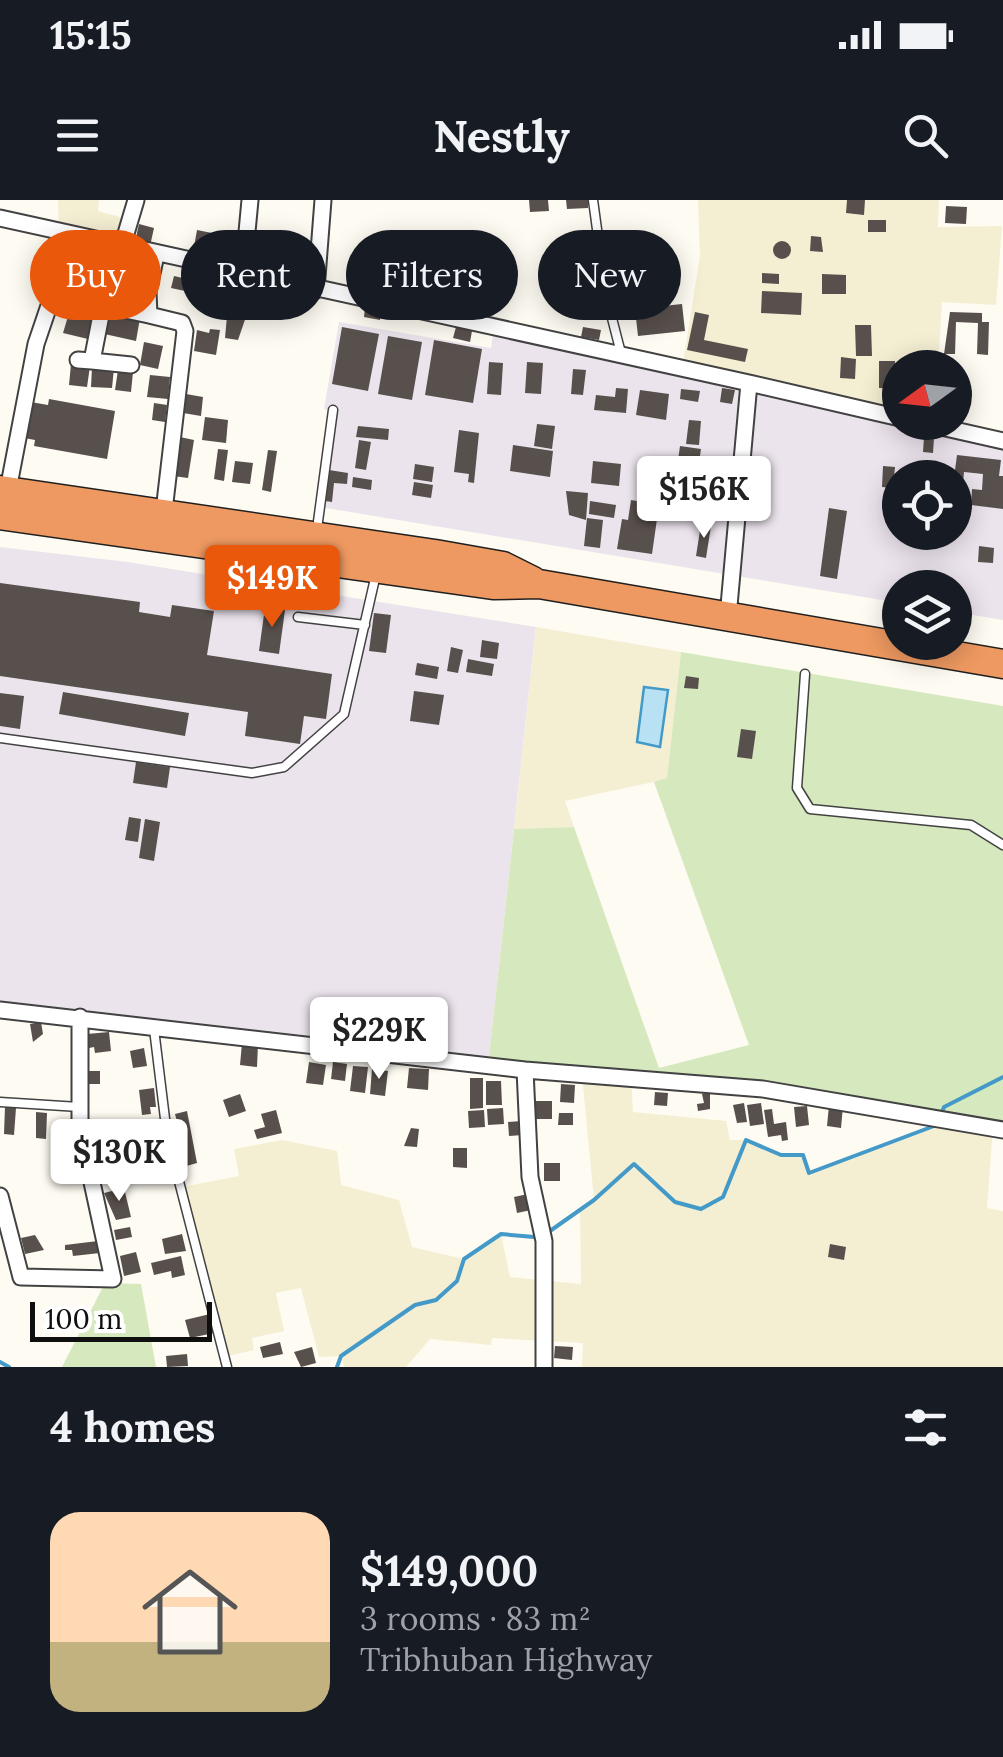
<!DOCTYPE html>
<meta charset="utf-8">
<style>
body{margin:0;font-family:Lora,serif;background:#20242c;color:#f1f3f6;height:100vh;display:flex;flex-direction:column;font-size:38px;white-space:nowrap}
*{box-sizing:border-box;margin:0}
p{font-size:32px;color:#9ea1a6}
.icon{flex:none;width:55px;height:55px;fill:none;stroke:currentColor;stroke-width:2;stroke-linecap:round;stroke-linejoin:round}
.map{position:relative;height:1167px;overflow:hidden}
.details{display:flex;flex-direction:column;background:#171b24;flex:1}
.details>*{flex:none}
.top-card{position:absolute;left:30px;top:30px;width:945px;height:90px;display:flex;gap:20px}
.needle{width:65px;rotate:255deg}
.buttons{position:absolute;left:882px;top:150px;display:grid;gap:20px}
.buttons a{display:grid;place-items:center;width:90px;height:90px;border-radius:50%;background:#171b24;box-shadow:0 5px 25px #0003;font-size:50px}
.scale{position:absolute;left:30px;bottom:25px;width:182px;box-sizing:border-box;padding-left:10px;border:5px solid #0f0f0f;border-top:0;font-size:28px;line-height:35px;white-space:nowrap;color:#0f0f0f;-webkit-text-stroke:8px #fff;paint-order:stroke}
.price{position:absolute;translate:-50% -85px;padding:0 22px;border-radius:10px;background:#fff;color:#222;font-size:32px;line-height:65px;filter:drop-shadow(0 2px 5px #0008)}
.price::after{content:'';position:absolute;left:50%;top:60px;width:30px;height:22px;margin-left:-15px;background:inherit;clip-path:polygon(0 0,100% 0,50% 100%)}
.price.current{background:#ea580c;color:#fff}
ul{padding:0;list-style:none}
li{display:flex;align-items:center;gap:30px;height:250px;padding:0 50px}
li span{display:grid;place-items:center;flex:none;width:280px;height:200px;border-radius:30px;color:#555}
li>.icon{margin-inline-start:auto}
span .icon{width:120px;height:120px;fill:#fffc;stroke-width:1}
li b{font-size:42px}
h2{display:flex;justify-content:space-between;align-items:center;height:120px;padding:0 50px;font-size:42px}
.tag{padding:0 35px;border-radius:45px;background:#171b24;box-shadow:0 5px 25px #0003;font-size:35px;line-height:90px}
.tag.current{background:#ea580c;color:#fff}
.status{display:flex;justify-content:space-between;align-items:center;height:70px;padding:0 50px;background:#171b24;direction:ltr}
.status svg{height:28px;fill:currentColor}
header{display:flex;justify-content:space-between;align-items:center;height:130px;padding:0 50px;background:#171b24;font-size:45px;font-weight:700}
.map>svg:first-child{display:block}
.industrial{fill:#ece4ed;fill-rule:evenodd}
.farmland{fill:#f4efd3}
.green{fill:#d6e8bd}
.water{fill:#b9e1f4;stroke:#439ac8;stroke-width:2.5}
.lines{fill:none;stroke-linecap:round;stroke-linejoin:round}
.stream{stroke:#439ac8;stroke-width:4}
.building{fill:#58504c}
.lane-casing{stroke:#424242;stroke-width:11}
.street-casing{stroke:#424242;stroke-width:19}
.highway-casing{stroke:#202020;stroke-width:31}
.lane{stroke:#fff;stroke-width:8}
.street{stroke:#fff;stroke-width:15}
.highway{stroke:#ee9961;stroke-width:28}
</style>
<div class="status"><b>15:15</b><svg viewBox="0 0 49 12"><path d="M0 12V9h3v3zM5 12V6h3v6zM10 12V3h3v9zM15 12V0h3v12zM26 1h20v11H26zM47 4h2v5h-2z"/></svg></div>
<header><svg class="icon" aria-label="menu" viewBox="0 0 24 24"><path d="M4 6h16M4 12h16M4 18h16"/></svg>Nestly<svg class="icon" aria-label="search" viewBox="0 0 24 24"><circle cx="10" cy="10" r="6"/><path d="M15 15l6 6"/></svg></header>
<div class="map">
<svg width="1003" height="1167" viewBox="0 0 1003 1167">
<rect width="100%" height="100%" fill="#fefbf2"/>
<path class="industrial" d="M339 122 491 148 494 129 900 222 1003 241V420L955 412V388H900V403L320 307 332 210 324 209ZM900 278H955V332H900Z
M0 347 128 362 536 427 488 866 0 810Z"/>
<path class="farmland" d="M58 0H99L98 11 130 20 122 47 59 31Z
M698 0H939L938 27 1002 26 996 105 942 102 938 167 900 168V218L682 169 700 56Z
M536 427 681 452 667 579 565 601 574 627 514 629Z
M582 875 631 879 633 912 726 921 730 940H746L781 955H803L810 973 937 924 993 928 987 1008 1003 1011V1167H582L583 1143 492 1138 491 1145 430 1139 406 1167H344L341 1156 319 1157 301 1088 276 1093 284 1131 252 1138 254 1150 224 1157 182 987 239 976 234 949 282 940 337 951 341 985 399 1000 412 1047 464 1059 501 1034 510 1077 581 1084 580 1011 594 1000Z"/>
<path class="green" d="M681 452 1003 506V930L763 889 488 866 514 629 574 627 659 868 749 845 654 582 667 578Z
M105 1083 141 1084 156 1167H62Z"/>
<path class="water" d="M644 487 668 490 660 547 637 542Z"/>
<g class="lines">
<path class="stream" d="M941 914 944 907 1003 877
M550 1031 594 1000 634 964 675 1002 701 1009 723 997 746 940 781 955H803L809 973 934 926
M0 1162 9 1167
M337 1167 341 1156 415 1105 436 1100 457 1081 464 1059 501 1034 534 1037"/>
</g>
<path class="building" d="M529 0H548L549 11 530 12Z
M566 0H588V8L567 9Z
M847 0H865L864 15 846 13Z
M946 6 967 7 966 24 945 23Z
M868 20H886V32H868Z
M139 24 154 28 150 46 135 42Z
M197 30 212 33 208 60 192 58Z
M49 36 60 39 55 56 45 49Z
M811 36 821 37 823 52 810 51Z
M773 50a9 9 0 1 1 18 0a9 9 0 1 1-18 0Z
M666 58V74L631 75V59Z
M762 73 779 74V84L762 83Z
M822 74 846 75V94H822Z
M114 76 128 80 121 103 107 99Z
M174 76 187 79 185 91 171 88Z
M190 77 203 80 200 93 187 90Z
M205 81 219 84 216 96 202 93Z
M762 91 802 93 801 115 761 113Z
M285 99 303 103 301 113 283 109Z
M682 104 685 131 638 136 635 109Z
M228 105 249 108 238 140 225 138Z
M365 107 381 110 380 120 364 117Z
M105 111 140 118 136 141 100 133Z
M695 112 709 115 704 140 748 149 745 162 687 150Z
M950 112 982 113V122H989L988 155 977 154 978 123 956 122 955 154H944Z
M69 113 93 119 88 139 63 133Z
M855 125H871L872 156H856Z
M342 127 379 134 368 191 332 184Z
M456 127 472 131 470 142 453 138Z
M583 127 601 130 599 140 581 137Z
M210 129 220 130 216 155 194 151 197 130 209 133Z
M388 136 422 142 412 200 378 194Z
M434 140 482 149 473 203 425 195Z
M144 142 163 146 158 169 140 165Z
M841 157 856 159 855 179 840 178Z
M879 161H895V189L879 188Z
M489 162 503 163 501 195 487 194Z
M527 162 543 163 541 194 525 193Z
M71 164 90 166 87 187 69 185Z
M92 167 114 168 112 188 91 187Z
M573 169 586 170 583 195 571 194Z
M118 170 133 172 131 192 115 190Z
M150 175 170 177 168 199 147 197Z
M616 188 628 189 626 213 594 210 596 195 615 197Z
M722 188 735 190 732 204 720 202Z
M681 189 700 191 698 202 680 199Z
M640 190 669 194 666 220 636 215Z
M186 194 203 197 201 216 183 213Z
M49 199 115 211 107 259 34 246 35 240 19 237 25 201 48 205Z
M154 203 167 205 165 222 152 220Z
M205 217 228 220 226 243 202 240Z
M689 220 701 221 699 245 686 244Z
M537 224 555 226 552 249 534 246Z
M358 226 389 229 388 240 356 237Z
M459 230 479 233 474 283 468 282 469 274 454 272Z
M180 237 194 240 188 278 173 276Z
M924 237 934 238 933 253 923 252Z
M359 240 371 242 366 270 355 268Z
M513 245 553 251 550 277 510 271Z
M680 246 701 249 699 263 678 260Z
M218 249 228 250 224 281 214 279Z
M268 250 277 251 271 292 262 290Z
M957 255 1001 260 999 276H1003V309L971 305 972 289 982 290 983 274 964 272 958 338 955 278H944L945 269 955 270Z
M235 261 253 263 250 284 232 282Z
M593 261 621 264 619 286 591 283Z
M415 264 434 267 432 282 413 279Z
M916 264 934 266 933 278H915Z
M883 266 895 267 893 288 882 287Z
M329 270 348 273 347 284 334 283 332 302 325 301Z
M683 270 693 272 692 292 681 291Z
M353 277 372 280 371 290 352 287Z
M414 282 433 285 431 298 412 295Z
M566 291 588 293 586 320 569 315Z
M631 300 659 305 652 354 617 349 622 319 628 320Z
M590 301 616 305 614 318 589 314Z
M829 308 847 311 837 379 820 376Z
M587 318 603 320 600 348 584 346Z
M701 324 711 326 706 358 696 356Z
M979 346 994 348 993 363 978 362Z
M0 383 140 402 139 412 170 417 172 405 214 411 207 455 332 474 326 519 304 516 300 544 245 536 248 512 0 476Z
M265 407 285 410 279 454 259 451Z
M374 413 391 415 386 453 369 451Z
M482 440 499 443 497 459 480 457Z
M451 447 463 450 458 473 447 471Z
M468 459 494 464 492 476 466 472Z
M417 463 439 467 437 479 415 475Z
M686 476 699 478 698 489 684 488Z
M414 491 444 495 439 525 410 521Z
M63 492 189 513 185 536 59 514Z
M0 493 24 496 20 529 0 526Z
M741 529 756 531 752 559 737 557Z
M136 562 170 567 167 588 133 583Z
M129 617 141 619 138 642 125 640Z
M145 619 160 622 154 661 139 658Z
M41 822 43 834 33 842 30 824Z
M109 832 111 851 95 853 94 847 89 848 87 834Z
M242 843 258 844 257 867 240 865Z
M144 848 147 866 133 868 130 851Z
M309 862 326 865 323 885 306 883Z
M333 862 347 864 345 881 331 879Z
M353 866 368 867 365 893 350 891Z
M409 868 429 869 428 890 407 888Z
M372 869 388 871 385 896 370 894Z
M87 871H100V884H87Z
M470 878H483V908L470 909Z
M486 881H501L502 905H486Z
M561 884 575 885 574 903 560 902Z
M154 888 156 907H150L151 914 142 915 139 890Z
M655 892 668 893 667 906 654 905Z
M710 892V909L698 911 697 904 704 903 702 894Z
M240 894 246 911 229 917 223 900Z
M535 901H552V919H535Z
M744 903 747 922 737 923 733 905Z
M761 903 764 924 750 926 747 905Z
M829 905 843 906 841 928 827 926Z
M807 906 809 925 796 927 794 907Z
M5 907 16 908 14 935 4 934Z
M503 908 504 924 488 925 487 909Z
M772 909 774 924 786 922 788 940 782 941 781 935 768 937 764 910Z
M276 910 282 933 257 939 254 930 265 927 261 914Z
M484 910 485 927 469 928 468 911Z
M187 911 197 963 183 967 174 934 180 933 175 914Z
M36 912 47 913 46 939 36 938Z
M559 913H573V925H558Z
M522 921 523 935 509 936 508 922Z
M116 924 123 960 102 966 98 951 105 950 95 929Z
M411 928 419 929 417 947 404 946Z
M453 948H467V968L453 967Z
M77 952 81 964 64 970 60 957Z
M544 963H560V981H544Z
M124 988 131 1017 116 1020 104 993Z
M528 994 531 1010 517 1013 514 997Z
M130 1027 132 1037 116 1040 114 1030Z
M182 1034 186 1051 165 1054 162 1039Z
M35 1035 44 1050 25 1054 21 1038Z
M98 1041 100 1053 73 1056 72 1050H65V1045Z
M830 1044 846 1047 844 1060 828 1057Z
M136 1052 141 1072 124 1076 120 1056Z
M181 1056 185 1075 172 1078 171 1071 154 1075 151 1063Z
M210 1114 214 1133 190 1138 185 1120Z
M280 1142 283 1154 263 1158 260 1147Z
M555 1146 573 1147 572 1160 554 1158Z
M312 1147 316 1163 301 1167 294 1152Z
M187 1154 188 1166 167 1167 166 1156Z"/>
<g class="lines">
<g class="lane-casing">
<path id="lane" d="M593 0 606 95 622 157
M317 329 333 210
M298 417 365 425
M805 474 797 588 810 609 971 625 1003 645
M0 538 252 573 284 567 344 514 376 374
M154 829 167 935 227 1167
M0 902 79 907"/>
</g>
<g class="street-casing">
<path id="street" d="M0 18 749 183 728 417
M122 47 136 0
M156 55 148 92 149 115 182 123 185 131 164 311
M243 74 250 0
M316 90 323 0
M78 160 92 161 102 110 111 107 149 115
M92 161 131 165
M749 183 900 218
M919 222 1003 241
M8 290 36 144 73 35
M0 810 525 870 763 889 1003 930
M525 870 530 977 544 1041V1167
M0 996 21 1077 113 1079 80 927V817"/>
</g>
<g class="highway-casing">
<path id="highway" d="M0 290 435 354 503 366 533 381
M0 315 493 385 539 384 1003 464"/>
</g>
<use href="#lane" class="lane"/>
<use href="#street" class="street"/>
<use href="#highway" class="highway"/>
</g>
</svg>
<div class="buttons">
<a><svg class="needle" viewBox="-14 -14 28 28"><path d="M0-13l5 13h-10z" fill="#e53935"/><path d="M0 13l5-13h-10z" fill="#9ea1a6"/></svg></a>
<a><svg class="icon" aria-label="locate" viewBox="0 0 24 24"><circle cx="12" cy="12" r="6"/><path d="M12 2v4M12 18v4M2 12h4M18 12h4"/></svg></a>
<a><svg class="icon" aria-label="layers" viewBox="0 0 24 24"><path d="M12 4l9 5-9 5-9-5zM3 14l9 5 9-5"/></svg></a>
</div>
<div class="scale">100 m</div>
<b class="price" style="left:704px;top:341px">$156K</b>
<b class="price current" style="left:272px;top:430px">$149K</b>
<b class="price" style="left:379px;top:882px">$229K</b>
<b class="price" style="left:119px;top:1004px">$130K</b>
<div class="top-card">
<a class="tag current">Buy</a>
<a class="tag">Rent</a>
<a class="tag">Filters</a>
<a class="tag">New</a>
</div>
</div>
<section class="details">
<h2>4 homes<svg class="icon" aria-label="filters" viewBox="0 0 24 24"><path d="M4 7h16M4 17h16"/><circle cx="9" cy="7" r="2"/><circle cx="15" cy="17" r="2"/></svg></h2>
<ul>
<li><span style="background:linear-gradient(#ffd9b3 65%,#c2b280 0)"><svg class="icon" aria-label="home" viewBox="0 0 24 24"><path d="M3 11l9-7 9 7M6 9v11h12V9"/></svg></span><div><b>$149,000</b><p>3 rooms · 83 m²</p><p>Tribhuban Highway</p></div></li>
</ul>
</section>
